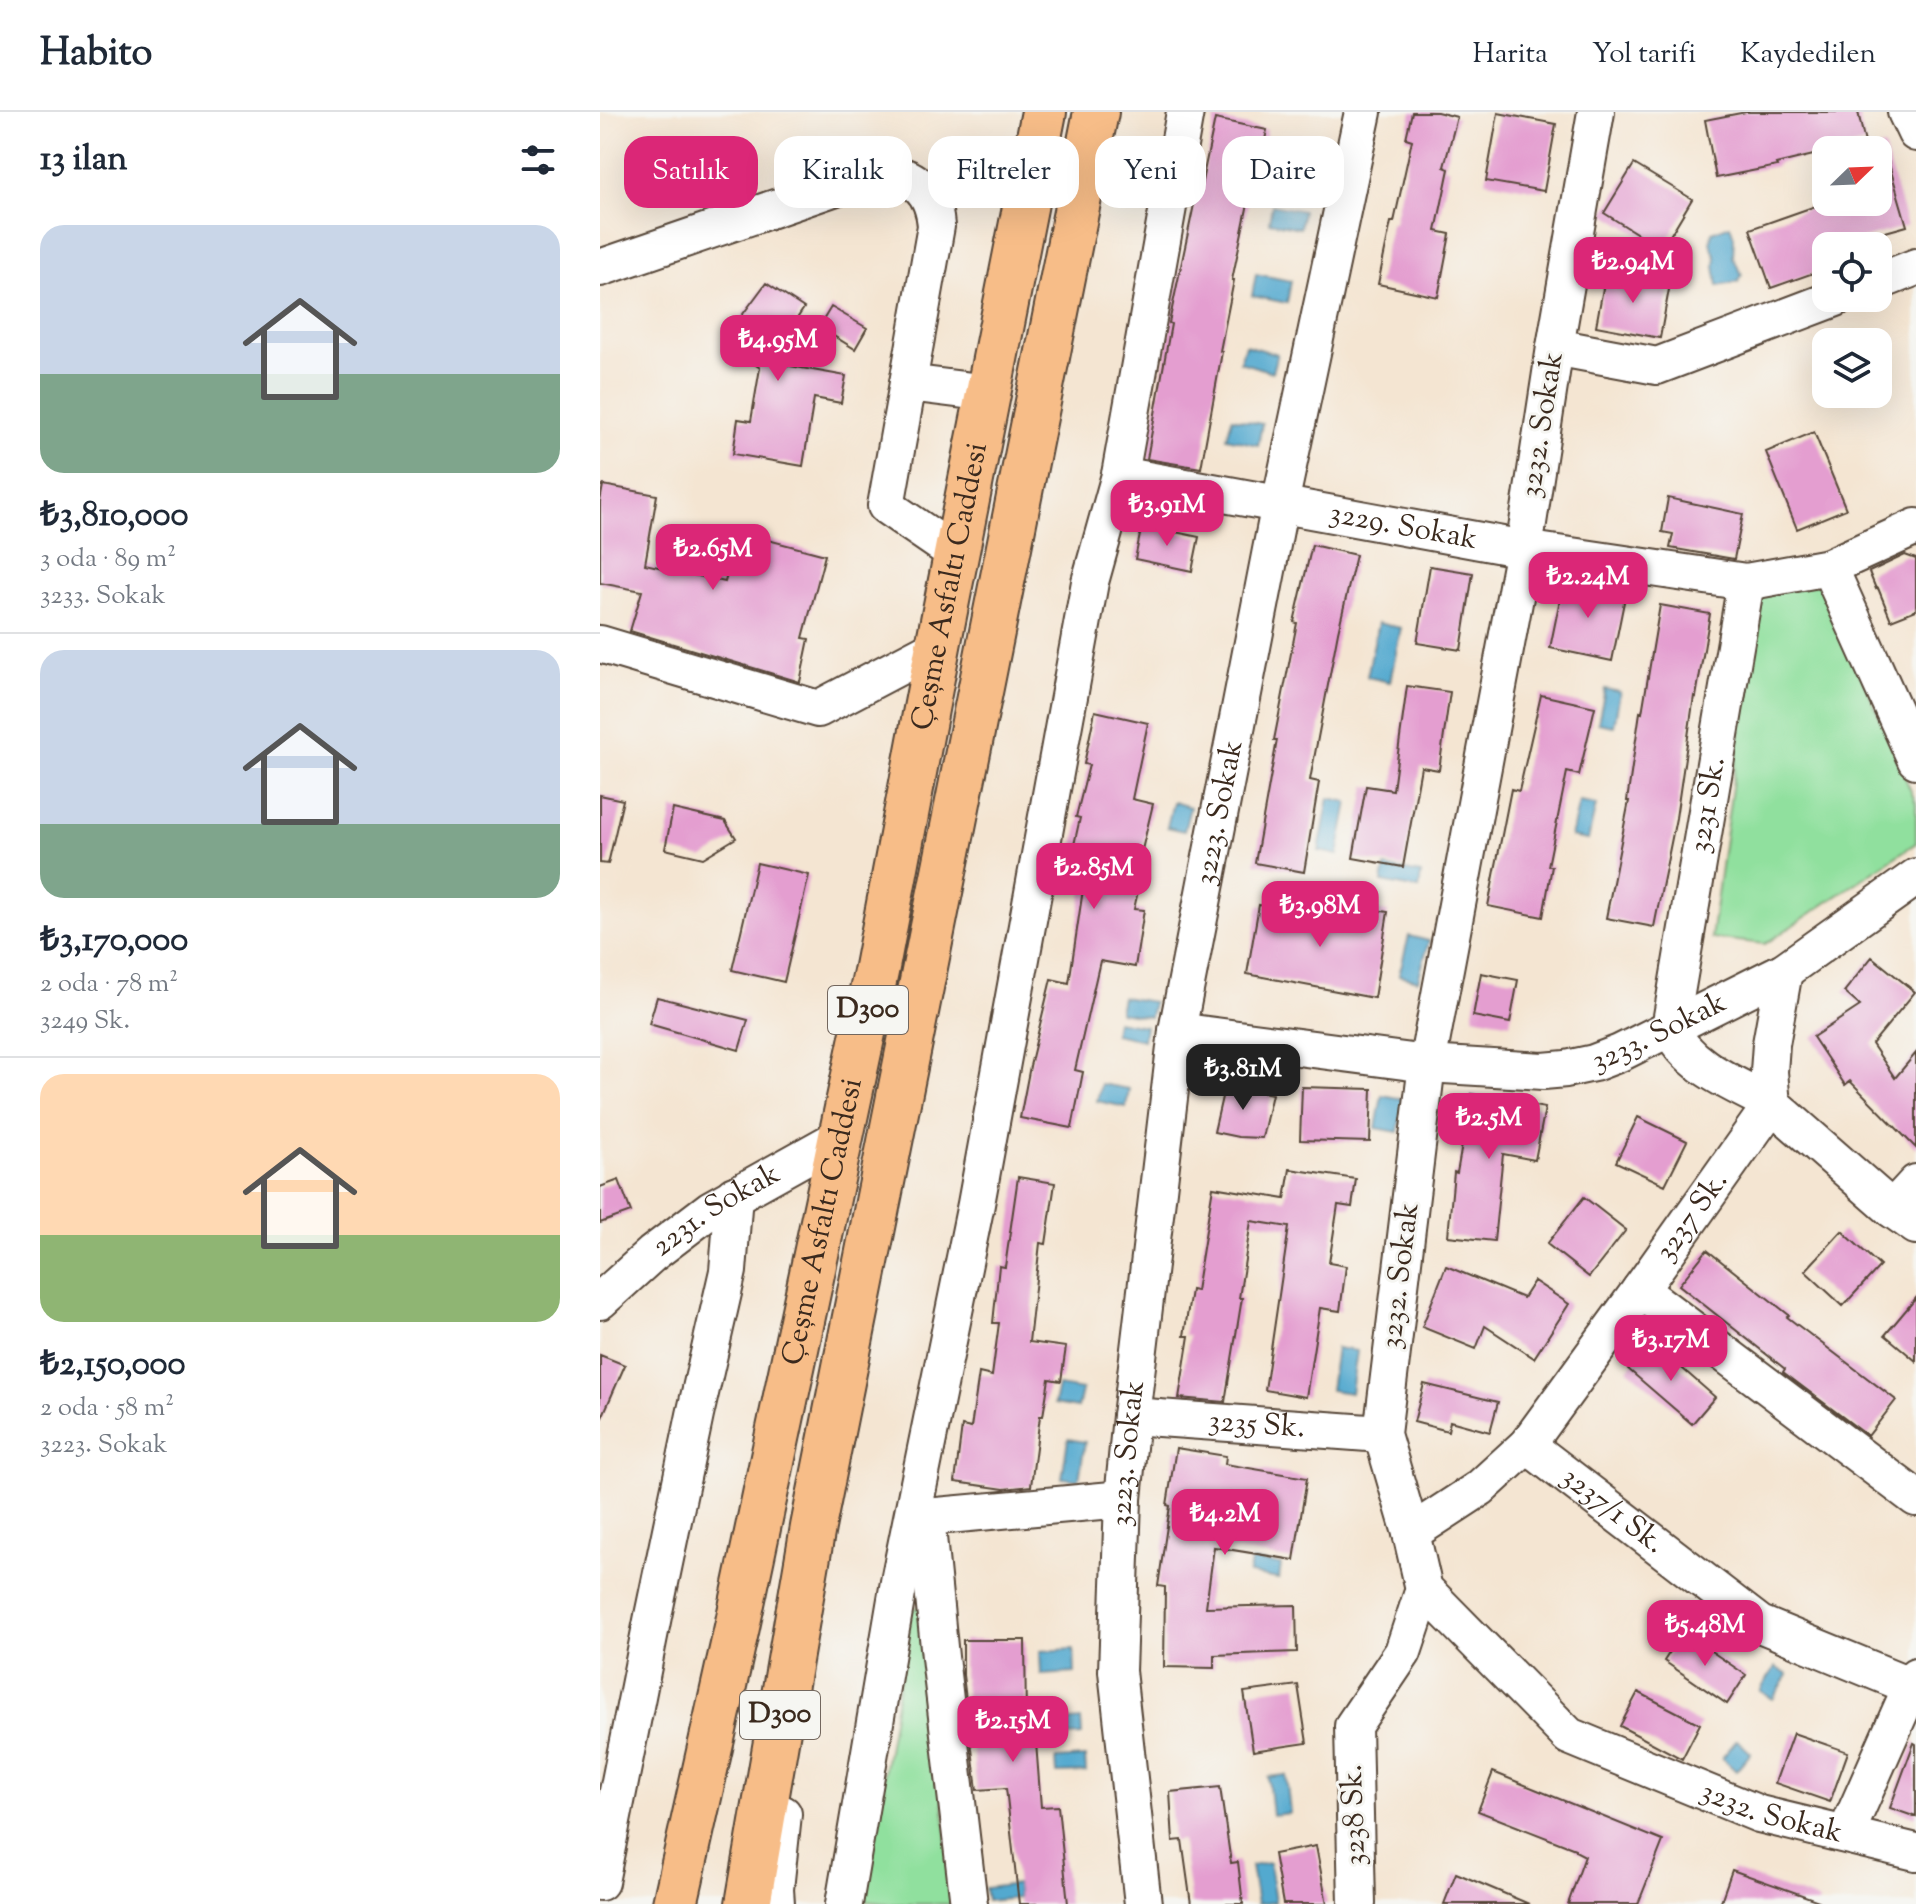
<!DOCTYPE html>
<html lang="tr">
<meta charset="utf-8">
<style>
body{margin:0;font-family:"Sorts Mill Goudy",serif;background:#f6f6f7;color:#1f2937;height:100vh;display:flex;flex-direction:column;font-size:30px;white-space:nowrap}
*{box-sizing:border-box;margin:0}
p{font-size:26px;color:#747a83}
.icon{flex:none;width:44px;height:44px;fill:none;stroke:currentColor;stroke-width:2;stroke-linecap:round;stroke-linejoin:round}
.map{position:relative;flex:1;overflow:hidden}
.side{display:flex;flex-direction:column;background:#fff;width:600px}
.side>*{flex:none}
.banner{position:absolute;left:24px;top:24px;width:760px;height:72px;display:flex;gap:16px}
.needle{width:52px;rotate:67deg}
.buttons{position:absolute;left:1212px;top:24px;display:grid;gap:16px}
.buttons a{display:grid;place-items:center;width:80px;height:80px;border-radius:16px;background:#fff;box-shadow:0 8px 32px #0002;font-size:40px}
.price{position:absolute;translate:-50% -68px;padding:0 18px;border-radius:16px;background:#db2777;color:#fff;font-size:26px;line-height:52px;filter:drop-shadow(0 2px 4px #0008)}
.price::after{content:'';position:absolute;left:50%;top:48px;width:24px;height:18px;margin-left:-12px;background:inherit;clip-path:polygon(0 0,100% 0,50% 100%)}
.price.active{background:#222;color:#fff}
ul{padding:0;list-style:none}
li{display:grid;align-content:center;gap:16px;height:424px;padding:0 40px}
li+li{border-top:2px solid #e0e1e3}
li span{display:grid;place-items:center;height:248px;border-radius:24px;color:#555}
li>.icon{margin-inline-start:auto}
span .icon{width:144px;height:144px;fill:#fffc;stroke-width:1}
li b{font-size:34px}
h2{display:flex;justify-content:space-between;align-items:center;height:96px;padding:0 40px;font-size:34px}
.pill{padding:0 28px;border-radius:24px;background:#fff;box-shadow:0 8px 32px #0002;font-size:28px;line-height:72px}
.pill.active{background:#db2777;color:#fff}
header{display:flex;align-items:center;gap:48px;box-sizing:border-box;height:112px;padding:0 40px;background:#fff;border-bottom:2px solid #e0e1e3}
header strong{font-size:38px}
nav{display:flex;gap:44px;margin-inline-start:auto;font-size:28px}
main{display:flex;flex:1;min-height:0}
.map>svg:first-child{display:block}
.green{fill:#90e09e;stroke:#66855e;stroke-width:2}
.water{fill:#52a9cf;stroke:#466a76;stroke-width:2}
.building{fill:#e49ed0}
.lines{fill:none;stroke-linecap:round;stroke-linejoin:round}
.minor-casing{stroke:#574639;stroke-width:40}
.highway-casing{stroke:#574639;stroke-width:48}
.minor{stroke:#fff;stroke-width:36}
.highway{stroke:#f7bd88;stroke-width:44}
.labels{text-anchor:middle;dominant-baseline:central;stroke-width:6;stroke-linejoin:round;paint-order:stroke}
.shield{fill:#f6f6f2;stroke:#73675e;stroke-width:2}
.shield-label{font-size:28px;font-weight:bold;fill:#3b2a1e}
.street-label{font-size:30px;fill:#3b2a1e;stroke:#f6f6f2}
</style>
<header>
<strong>Habito</strong>
<nav><a>Harita</a><a>Yol tarifi</a><a>Kaydedilen</a></nav>
</header>
<main>
<section class="side">
<h2>13 ilan<svg class="icon" aria-label="filters" viewBox="0 0 24 24"><path d="M4 7h16M4 17h16"/><circle cx="9" cy="7" r="2"/><circle cx="15" cy="17" r="2"/></svg></h2>
<ul>
<li><span style="background:linear-gradient(#c9d6e8 60%,#7fa58c 0)"><svg class="icon" aria-label="home" viewBox="0 0 24 24"><path d="M3 11l9-7 9 7M6 9v11h12V9"/></svg></span><div><b>₺3,810,000</b><p>3 oda · 89 m²</p><p>3233. Sokak</p></div></li>
<li><span style="background:linear-gradient(#c9d6e8 70%,#7fa58c 0)"><svg class="icon" aria-label="home" viewBox="0 0 24 24"><path d="M3 11l9-7 9 7M6 9v11h12V9"/></svg></span><div><b>₺3,170,000</b><p>2 oda · 78 m²</p><p>3249 Sk.</p></div></li>
<li><span style="background:linear-gradient(#ffd9b3 65%,#8fb573 0)"><svg class="icon" aria-label="home" viewBox="0 0 24 24"><path d="M3 11l9-7 9 7M6 9v11h12V9"/></svg></span><div><b>₺2,150,000</b><p>2 oda · 58 m²</p><p>3223. Sokak</p></div></li>
</ul>
</section>
<div class="map">
<svg width="1316" height="1792" viewBox="0 0 1316 1792">
<rect width="100%" height="100%" fill="#f6f6f2"/>
<filter id="ink" filterUnits="userSpaceOnUse"><feTurbulence type="fractalNoise" baseFrequency=".0125" numOctaves="2"/><feDisplacementMap in="SourceGraphic" scale="16" xChannelSelector="R" yChannelSelector="G"/><feConvolveMatrix kernelMatrix="1 2 1 2 8 2 1 2 1" color-interpolation-filters="sRGB"/></filter>
<filter id="wash" filterUnits="userSpaceOnUse"><feTurbulence type="fractalNoise" baseFrequency=".006" numOctaves="4" result="noise"/><feDisplacementMap in="SourceGraphic" scale="32" xChannelSelector="R" yChannelSelector="G"/><feGaussianBlur stdDeviation="1.8" result="paint"/><feColorMatrix in="noise" values="0 0 0 0 0 0 0 0 0 0 0 0 0 0 0 0 0 1.4 0 .05"/><feComposite in="paint" operator="in"/></filter>
<g filter="url(#wash)">
<rect width="100%" height="100%" fill="#f4e5d2"/>
<path class="green" d="M1222 471 1316 691V731L1165 832 1111 826 1159 482Z
M322 1492 354 1792H292L263 1789 311 1499Z"/>
<path class="water" d="M672 93 703 99 700 116 669 110Z
M1130 113 1134 125 1133 145 1142 163 1138 170 1118 174 1115 154 1116 145 1110 131 1112 120Z
M656 162 691 169 687 191 652 184Z
M645 233 677 242 672 260 640 250Z
M632 306 662 312 658 333 627 326Z
M778 511 801 516 790 570 767 565Z
M1005 577 1020 580 1014 614 998 611Z
M729 686 748 690 738 743 719 739Z
M573 690 590 695 584 719 567 715Z
M979 690 996 693 988 728 971 725Z
M785 755 821 762 819 777 782 770Z
M809 824 829 829 818 868 799 863Z
M522 885 553 890 550 905 519 900Z
M516 909 545 914 543 928 514 922Z
M501 972 529 977 526 995 497 989Z
M782 983 804 987 798 1020 776 1016Z
M736 1236 757 1239 751 1281 730 1278Z
M458 1274 482 1278 478 1296 454 1292Z
M468 1327 485 1330 479 1368 462 1366Z
M651 1448 681 1453 679 1467 649 1462Z
M474 1537 475 1561 441 1563 440 1539Z
M1175 1555 1188 1563 1173 1587 1160 1579Z
M481 1608 482 1623 451 1625 450 1611Z
M1137 1628 1151 1641 1136 1659 1122 1646Z
M485 1645 486 1660 457 1661 456 1647Z
M686 1663 690 1701 672 1703 668 1665Z
M669 1751 675 1790 657 1792 651 1754Z
M417 1772 418 1786 387 1789 385 1776Z"/>
<g id="blocks">
<path class="building" d="M812 0H837L857 5 844 55 849 57 836 119 850 122 838 185 778 172 791 110H794L812 28 806 26Z
M1146 0H1258L1265 31 1236 38H1226V40L1176 52 1177 54 1116 66 1105 8Z
M898 1 956 12 944 79 886 69Z
M615 7 667 18 655 78 651 77 632 168H634L620 239 622 240 601 356 547 347 571 212 569 211 596 83 599 84Z
M1284 35 1307 114 1235 134H1226V137L1218 139 1225 157 1171 176 1150 117 1227 90H1278V36Z
M1034 52 1092 87 1062 137 1004 101Z
M1006 160 1070 172 1060 226 996 214Z
M166 171 204 196 168 250 246 264 241 291 214 286 203 354 133 342 138 307 151 309 160 256 123 229Z
M231 195 267 216 255 237 219 215Z
M1214 320 1246 397 1197 417 1166 340Z
M3 373 57 383 45 452 125 470 138 420 225 443 203 526 209 527 200 570 30 519 42 479 0 471V390Z
M1068 386 1143 402 1134 447 1070 436 1073 422 1062 420Z
M542 413 599 425 592 459 535 447Z
M712 433 756 443 738 520 710 668 719 670 704 760 655 751 677 628H674L697 511 694 510Z
M1305 443 1316 447V498L1291 508 1278 476 1276 477 1269 460Z
M830 454 873 461 861 538 817 531Z
M964 468 1026 480 1012 549 950 536Z
M1060 493 1110 502 1096 585 1094 584 1076 706 1054 815 1006 806 1029 689H1027L1040 600 1042 601Z
M807 574 850 580 839 658 821 655 803 755 753 746 766 674 793 678Z
M941 583 995 595 979 663 967 660 948 754H952L943 805 888 794 911 677 919 679Z
M495 599 548 611 532 687 553 692 541 742 546 743 534 797 544 798 535 855 500 849 475 958 483 960 472 1016 420 1006 430 954 451 867 469 871 485 764 468 760 480 706 476 705 489 653 484 652Z
M0 683 23 688 8 752 0 751Z
M73 697 125 709 136 726 103 746 65 737Z
M157 751 209 763 184 870 132 858Z
M742 792 788 800 774 886 647 862 659 793 740 808Z
M1272 845 1315 880 1272 932 1295 966 1316 941V1036L1250 969 1245 973 1213 925 1260 894 1244 880Z
M881 861 918 868 910 911 873 904Z
M57 885 148 908 139 938 49 912Z
M625 972 672 982 662 1026 638 1025 614 1020Z
M702 975 772 977 770 1030 700 1028Z
M871 982 945 996 935 1048 903 1042 894 1129 848 1124 854 1060 857 1061Z
M1038 1005 1087 1029 1065 1073 1016 1050Z
M690 1057 756 1067 752 1095 738 1093 729 1151 746 1154 740 1199 720 1196 706 1285 665 1278 689 1115 651 1109 639 1186H642L625 1290 579 1286 589 1224H584L591 1178 596 1179 613 1075 685 1087Z
M418 1065 455 1071 446 1132 440 1131 429 1230 466 1235 461 1269 449 1267 443 1304H440L431 1374 404 1377 355 1370 362 1314 371 1316 379 1261 392 1264 399 1211H393L399 1154 405 1155Z
M19 1068 31 1100 0 1111V1075Z
M984 1085 1026 1118 989 1165 947 1132Z
M1242 1119 1280 1154 1243 1194 1205 1159Z
M1107 1138 1189 1203 1187 1205 1296 1288 1268 1324 1183 1260 1185 1257 1079 1173Z
M846 1154 923 1186 934 1169 969 1192 934 1246 885 1214 876 1237 822 1215Z
M1316 1186V1249L1285 1223Z
M1051 1229 1115 1285 1092 1312 1028 1257Z
M0 1243 25 1253 0 1310Z
M824 1272 898 1290 890 1320 850 1309 848 1319 814 1310Z
M576 1336 626 1344 625 1352 707 1366 694 1448 614 1435 606 1495 696 1493 697 1540 614 1543V1556L564 1555 565 1475 558 1474 570 1394 567 1393Z
M1083 1520 1146 1563 1127 1592 1064 1549Z
M363 1528H425L426 1606 434 1605 441 1695 458 1694 468 1792H419L406 1676 377 1678 363 1563Z
M698 1573 707 1631 653 1639 644 1580Z
M1038 1580 1100 1612 1082 1647 1020 1614Z
M1193 1621 1248 1640 1230 1690 1175 1671Z
M1314 1631 1316 1632V1705L1290 1696Z
M893 1660 1063 1729 1038 1792H968L985 1744 975 1739V1737L878 1699Z
M620 1675 631 1751 638 1750 643 1792H591L582 1728 573 1729 570 1680Z
M716 1734 727 1792H683L674 1742Z
M1132 1758 1219 1789 1218 1792H1120Z
M856 1761 929 1792H844Z"/>
</g>
</g>
<g filter="url(#ink)">
<use href="#blocks" fill-opacity="0" stroke="#574639" stroke-width="2"/>
<g class="lines">
<g class="minor-casing">
<g id="minor">
<path id="s1" d="M996 0 955 235 924 437 827 952 782 1322 811 1421 824 1477 969 1624 1159 1702 1316 1740"/>
<path d="M1306 0 1316 21"/>
<path d="M0 156 277 61C313 60 333 77 336 114L308 271 388 281"/>
<path d="M1278 170 1316 155"/>
<path d="M955 235 1057 254 1236 186"/>
<path d="M308 271 286 394 356 442"/>
<path id="s2" d="M520 363 924 437 1146 470 1229 455 1316 415"/>
<path d="M1229 455 1316 648"/>
<path d="M0 532 218 597 338 534"/>
<path d="M1184 859 1171 932 1169 960 1172 992 1292 1097 1316 1114"/>
<path id="s3" d="M577 919 827 952 943 959 966 957 994 951 1020 941 1184 859 1316 765"/>
<path d="M1292 1097 1316 1071"/>
<path d="M1040 1178 1316 1386"/>
<path id="s4" d="M0 1189 52 1142 111 1097 242 1024"/>
<path id="s5" d="M531 1304 782 1322"/>
<path id="s6" d="M927 1333 1160 1512 1311 1574"/>
<path d="M314 1404 326 1405 523 1387"/>
<path d="M326 1405 340 1545 369 1792"/>
<path id="s7" d="M811 1421 880 1376 927 1333 1040 1178 1172 992C1135 972 1089 956 1070 916L1146 470"/>
<path d="M1246 1722 1316 1564"/>
<path d="M0 1770 53 1504 95 1303 128 1159 134 1083"/>
<path d="M176 1792 175 1777 183 1702"/>
<path d="M244 1792 300 1464 376 1092 490 470 520 363 585 0"/>
<path id="s8" d="M543 1792 517 1559 523 1387 531 1304 577 919 680 392 763 0"/>
<path d="M757 1792 753 1614 803 1540 824 1477"/>
</g>
</g>
<g class="highway-casing">
<g id="highway">
<path id="s9" d="M75 1792 137 1515 277 855 338 534 444 0"/>
<path d="M148 1792 213 1415 496 0"/>
</g>
</g>
<use href="#minor" class="minor"/>
<use href="#highway" class="highway"/>
</g>
</g>
<g class="labels">
<g class="shield">
<rect x="228" y="874" width="80" height="48" rx="6"/>
<rect x="140" y="1579" width="80" height="48" rx="6"/>
</g>
<g class="shield-label">
<text x="268" y="898">D300</text>
<text x="180" y="1603">D300</text>
</g>
<g class="street-label">
<text transform="translate(943 313) rotate(-81)">3232. Sokak</text>
<text stroke="none"><textPath href="#s2" startOffset="288">3229. Sokak</textPath></text>
<text stroke="none"><textPath href="#s9" startOffset="1346">Çeşme Asfaltı Caddesi</textPath></text>
<text stroke="none"><textPath href="#s7" startOffset="922">3231 Sk.</textPath></text>
<text stroke="none"><textPath href="#s8" startOffset="1100">3223. Sokak</textPath></text>
<text stroke="none"><textPath href="#s3" startOffset="492">3233. Sokak</textPath></text>
<text stroke="none"><textPath href="#s4" startOffset="148">2231. Sokak</textPath></text>
<text stroke="none"><textPath href="#s7" startOffset="428">3237 Sk.</textPath></text>
<text stroke="none"><textPath href="#s9" startOffset="698">Çeşme Asfaltı Caddesi</textPath></text>
<text transform="translate(801 1164) rotate(-83)">3232. Sokak</text>
<text stroke="none"><textPath href="#s5" startOffset="126">3235 Sk.</textPath></text>
<text stroke="none"><textPath href="#s8" startOffset="452">3223. Sokak</textPath></text>
<text stroke="none"><textPath href="#s6" startOffset="108">3237/1 Sk.</textPath></text>
<text stroke="none"><textPath href="#s1" startOffset="1924">3232. Sokak</textPath></text>
<text transform="translate(755 1703) rotate(-92)">3238 Sk.</text>
</g>
</g>
</svg>
<div class="buttons">
<a><svg class="needle" viewBox="-14 -14 28 28"><path d="M0-13l5 13h-10z" fill="#e53935"/><path d="M0 13l5-13h-10z" fill="#747a83"/></svg></a>
<a><svg class="icon" aria-label="locate" viewBox="0 0 24 24"><circle cx="12" cy="12" r="6"/><path d="M12 2v4M12 18v4M2 12h4M18 12h4"/></svg></a>
<a><svg class="icon" aria-label="layers" viewBox="0 0 24 24"><path d="M12 4l9 5-9 5-9-5zM3 14l9 5 9-5"/></svg></a>
</div>
<b class="price" style="left:1033px;top:193px">₺2.94M</b>
<b class="price" style="left:178px;top:271px">₺4.95M</b>
<b class="price" style="left:567px;top:436px">₺3.91M</b>
<b class="price" style="left:113px;top:480px">₺2.65M</b>
<b class="price" style="left:988px;top:508px">₺2.24M</b>
<b class="price" style="left:494px;top:799px">₺2.85M</b>
<b class="price" style="left:720px;top:837px">₺3.98M</b>
<b class="price active" style="left:643px;top:1000px">₺3.81M</b>
<b class="price" style="left:889px;top:1049px">₺2.5M</b>
<b class="price" style="left:1071px;top:1271px">₺3.17M</b>
<b class="price" style="left:625px;top:1445px">₺4.2M</b>
<b class="price" style="left:1105px;top:1556px">₺5.48M</b>
<b class="price" style="left:413px;top:1652px">₺2.15M</b>
<div class="banner">
<a class="pill active">Satılık</a>
<a class="pill">Kiralık</a>
<a class="pill">Filtreler</a>
<a class="pill">Yeni</a>
<a class="pill">Daire</a>
</div>
</div>
</main>
